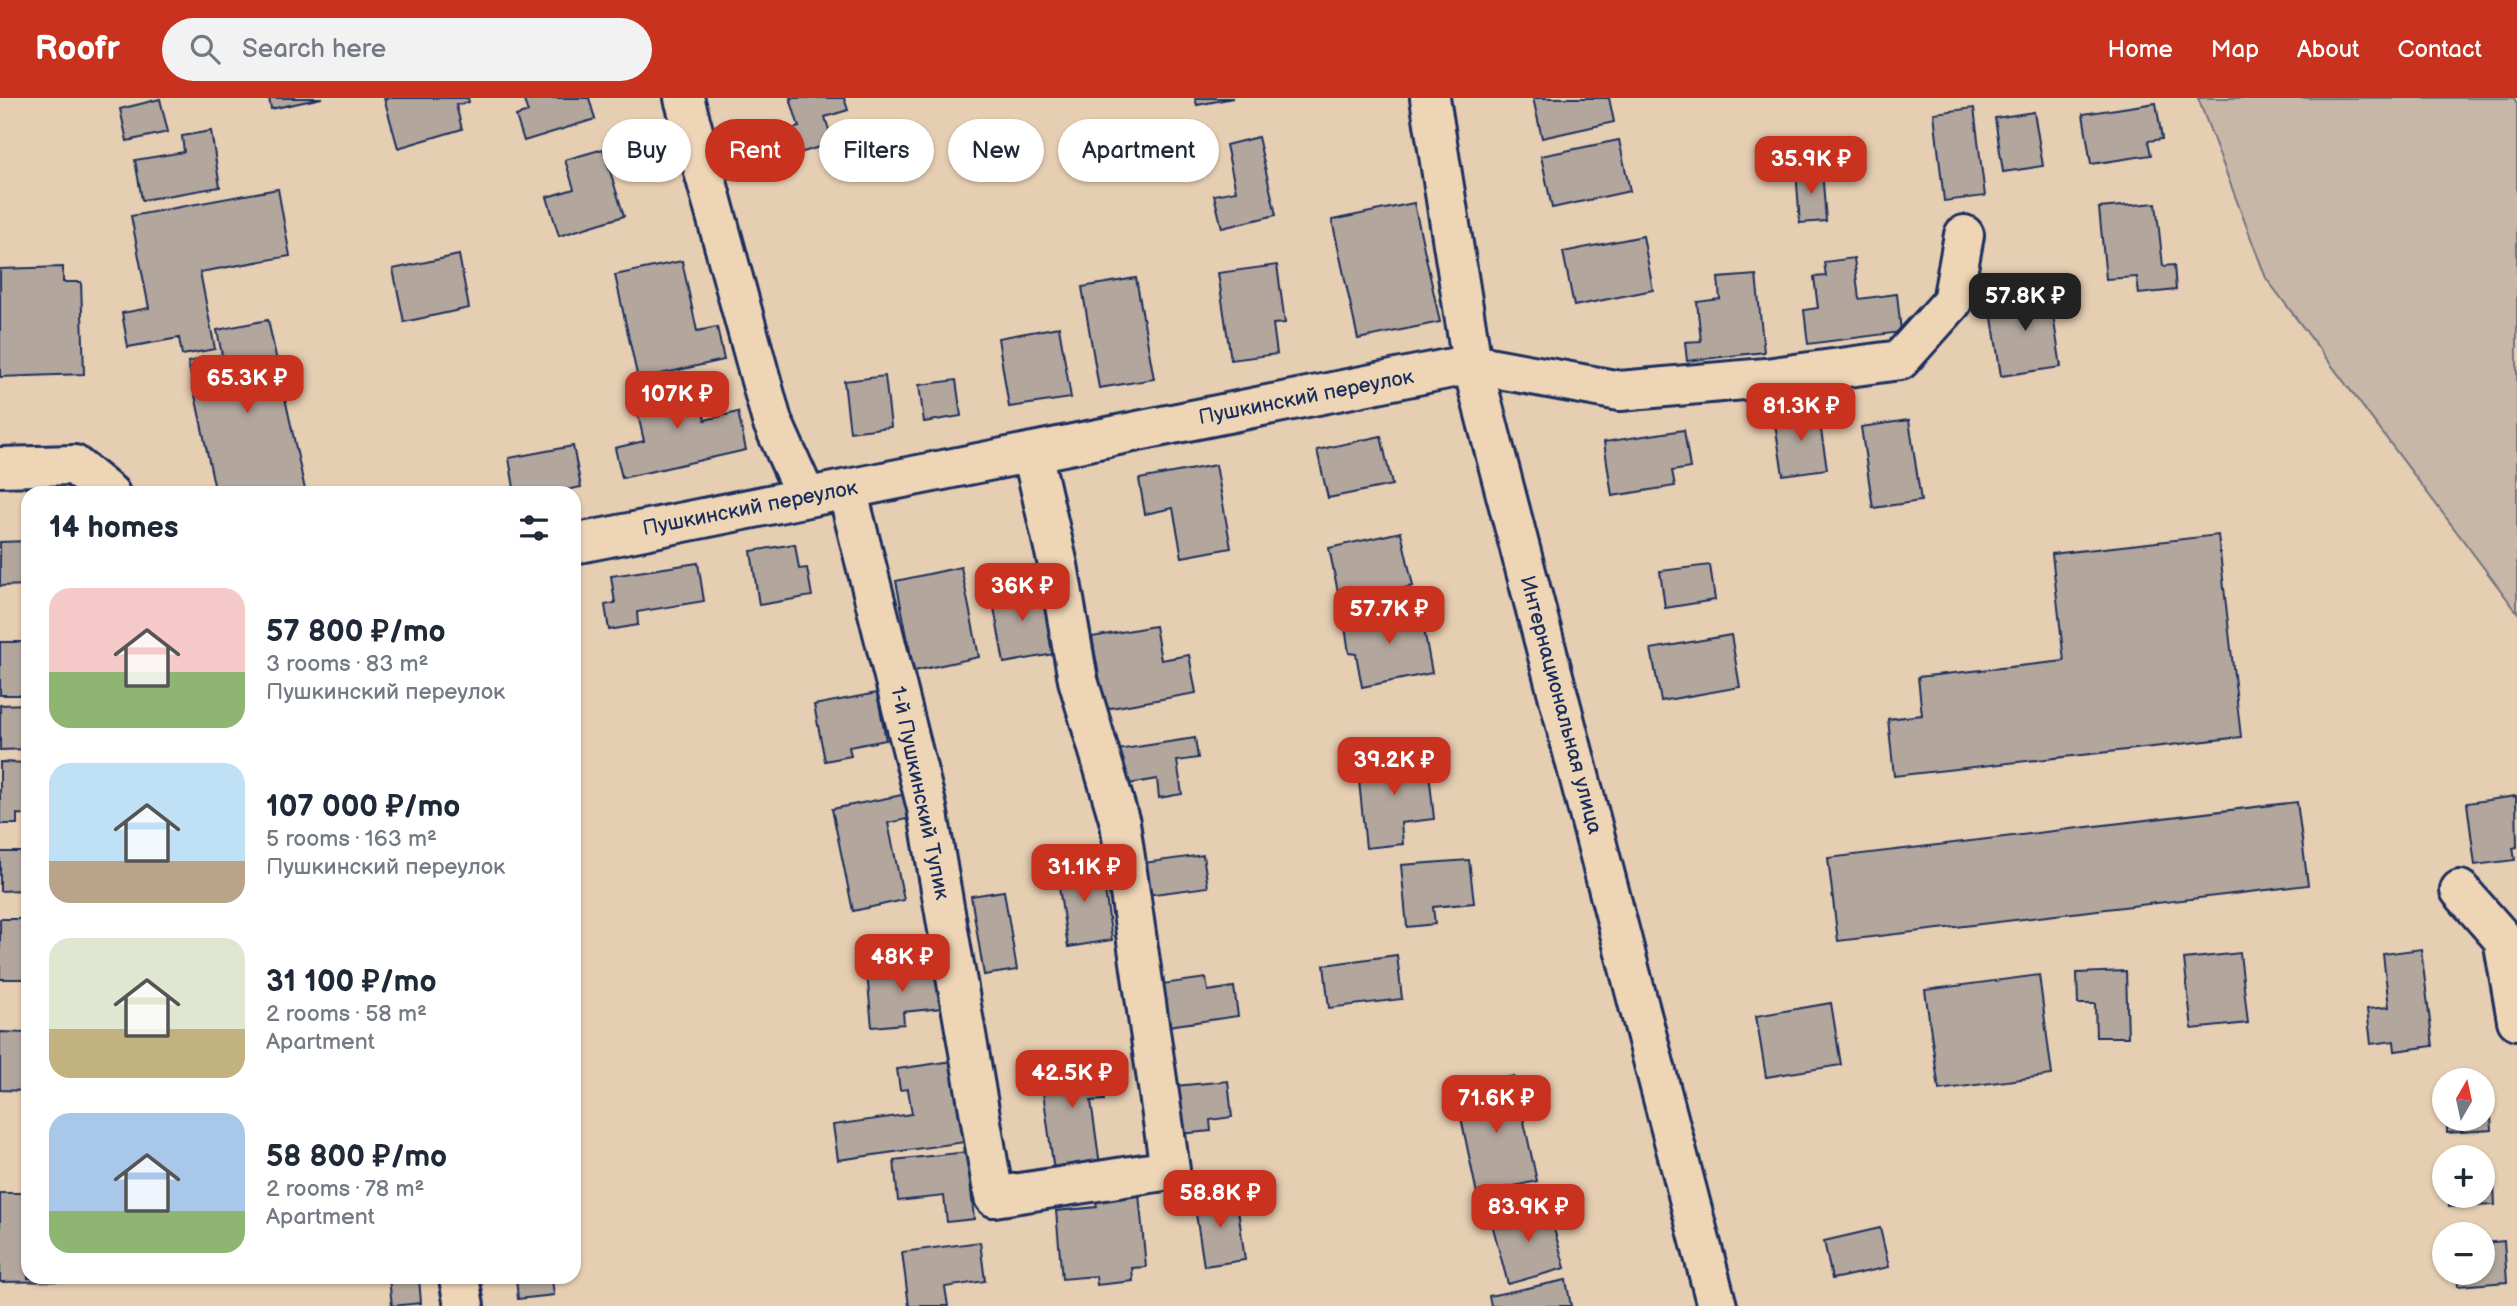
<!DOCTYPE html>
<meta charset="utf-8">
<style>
body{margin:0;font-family:"Balsamiq Sans",sans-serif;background:#f2f2f3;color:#1f2937;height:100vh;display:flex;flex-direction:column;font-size:26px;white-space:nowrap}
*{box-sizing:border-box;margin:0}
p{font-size:23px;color:#747a83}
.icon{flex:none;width:38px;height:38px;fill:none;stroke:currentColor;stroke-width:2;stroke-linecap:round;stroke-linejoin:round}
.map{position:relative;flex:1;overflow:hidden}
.details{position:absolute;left:21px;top:388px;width:560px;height:798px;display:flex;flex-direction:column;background:#fff;border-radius:21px;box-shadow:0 2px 5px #0004}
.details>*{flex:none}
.top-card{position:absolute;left:602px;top:21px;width:665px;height:63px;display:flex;gap:14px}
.needle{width:46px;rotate:9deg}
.tools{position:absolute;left:2432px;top:970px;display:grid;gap:14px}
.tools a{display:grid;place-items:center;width:63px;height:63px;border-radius:50%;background:#fff;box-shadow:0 2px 5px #0004;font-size:35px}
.price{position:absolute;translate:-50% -60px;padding:0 16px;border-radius:14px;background:#c8321e;color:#fff;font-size:23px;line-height:46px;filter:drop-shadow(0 2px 4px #0008)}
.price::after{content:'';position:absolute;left:50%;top:42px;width:21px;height:16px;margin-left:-10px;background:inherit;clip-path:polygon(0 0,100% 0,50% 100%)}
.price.selected{background:#222;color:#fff}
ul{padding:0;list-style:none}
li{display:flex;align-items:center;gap:21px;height:175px;padding:0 28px}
li span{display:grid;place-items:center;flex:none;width:196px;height:140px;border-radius:21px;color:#555}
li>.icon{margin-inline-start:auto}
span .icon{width:84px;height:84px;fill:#fffc;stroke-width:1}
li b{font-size:30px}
h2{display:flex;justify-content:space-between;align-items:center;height:84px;padding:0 28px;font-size:30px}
.chip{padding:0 24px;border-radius:32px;background:#fff;box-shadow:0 2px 5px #0004;font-size:24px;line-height:63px}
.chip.selected{background:#c8321e;color:#fff}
header{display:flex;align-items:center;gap:42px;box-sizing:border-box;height:98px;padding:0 35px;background:#c8321e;color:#fff}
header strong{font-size:33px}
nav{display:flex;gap:38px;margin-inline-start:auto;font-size:24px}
.search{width:490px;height:63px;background:#f2f2f3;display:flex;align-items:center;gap:18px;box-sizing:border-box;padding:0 24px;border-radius:38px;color:#747a83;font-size:26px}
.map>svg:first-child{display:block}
.green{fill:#c8b7a6;stroke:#727382;stroke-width:2}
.building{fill:#b3a79d;stroke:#1b2f5e;stroke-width:2}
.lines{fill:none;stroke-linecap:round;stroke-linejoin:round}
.minor-casing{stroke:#1b2f5e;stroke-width:44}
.minor{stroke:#eed5b6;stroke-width:38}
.labels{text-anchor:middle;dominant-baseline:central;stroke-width:5;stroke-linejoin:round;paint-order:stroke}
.street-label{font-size:21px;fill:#1b2f5e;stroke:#eed5b6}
</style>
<header>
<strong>Roofr</strong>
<div class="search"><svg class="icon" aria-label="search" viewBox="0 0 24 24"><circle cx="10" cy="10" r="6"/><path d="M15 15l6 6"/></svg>Search here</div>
<nav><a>Home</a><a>Map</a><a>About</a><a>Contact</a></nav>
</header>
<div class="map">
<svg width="2517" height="1208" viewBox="0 0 2517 1208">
<rect width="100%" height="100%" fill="#e6ceb2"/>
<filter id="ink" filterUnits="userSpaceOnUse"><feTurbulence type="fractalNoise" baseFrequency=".0143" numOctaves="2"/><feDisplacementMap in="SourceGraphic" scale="14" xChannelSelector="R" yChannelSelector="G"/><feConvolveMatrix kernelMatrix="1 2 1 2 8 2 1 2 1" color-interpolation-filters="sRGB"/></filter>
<g filter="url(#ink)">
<path class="green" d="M2198 0H2514L2517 6V514L2266 180Z"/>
<path class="building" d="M269 0H322L271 11Z
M384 0H468L469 4 456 7 462 31 398 50Z
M523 0H589L595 21 524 43 516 18 528 14Z
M790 0H844L848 12 825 19 833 45 783 60 775 36 799 29Z
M1195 0H1233L1197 7Z
M1533 0H1609L1614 24 1542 40Z
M160 1 168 34 127 43 120 11Z
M2156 5 2162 41 2148 43 2151 57 2091 66 2083 16Z
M1974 10 1985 98 1944 103 1934 15Z
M2034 14 2043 68 2003 74 1995 20Z
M211 33 220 89 142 102 135 62 184 54 182 38Z
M1258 39 1276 117 1222 130 1214 97 1236 93 1226 47Z
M1619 42 1630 93 1552 110 1541 58Z
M603 51 624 118 559 138 547 99 574 91 565 62Z
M1822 72 1826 123 1800 125 1796 73Z
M278 91 290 158 200 174 215 251 182 257 179 240 128 249 122 215 149 210 131 118Z
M1414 105 1440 224 1358 241 1332 122Z
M2156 105 2163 168 2174 167 2176 192 2139 196 2137 179 2106 181 2099 110Z
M1643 138 1653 192 1574 208 1563 154Z
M459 157 469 210 404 224 393 171Z
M1854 160 1859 201 1897 196 1901 234 1808 246 1804 212 1818 210 1814 179 1826 178 1824 164Z
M682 163 697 233 717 229 724 262 638 281 615 177Z
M1277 167 1285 225 1273 226 1277 256 1231 262 1218 175Z
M63 169V184H81L84 276 0 279V171Z
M1756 177 1764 254 1687 263 1685 244 1701 243 1697 204 1720 201 1718 180Z
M1136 180 1154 281 1099 290 1082 189Z
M2049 191 2061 269 2001 278 1989 200Z
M268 222 306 396H216L188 264 222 257 217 232Z
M1059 229 1071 300 1009 309 998 240Z
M885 278 891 329 850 334 844 283Z
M696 282 705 322 738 314 746 352 622 380 615 350 644 343 633 295Z
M956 282 961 318 924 324 919 287Z
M1818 313 1827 371 1783 377 1774 320Z
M1909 322 1921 403 1873 410 1861 329Z
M1684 332 1690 370 1672 373 1675 388 1612 398 1604 344Z
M1381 338 1392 387 1328 400 1317 352Z
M573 348 581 389 548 396H515L509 360Z
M1216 367 1231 450 1182 459 1173 410 1145 416 1139 381Z
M1401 434 1413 488 1340 504 1329 450Z
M2218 437 2241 639 1894 678 1888 621 1922 617 1918 579 2064 563 2052 456Z
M28 443V487L0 488V444Z
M795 446 799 471 807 470 812 498 759 507 751 453Z
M698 465 704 503 637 514 638 527 609 532 605 507 615 505 611 478Z
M1710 467 1715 502 1665 510 1660 473Z
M961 469 979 559 914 573 896 483Z
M1040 484 1054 556 1004 565 991 493Z
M1420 509 1432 575 1362 589 1356 556 1349 555 1344 522Z
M1155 528 1161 562 1189 557 1196 595 1105 611 1092 539Z
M1731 537 1740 589 1661 603 1651 551Z
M0 544H28V597H0Z
M877 595 886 642 849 649 851 658 825 663 814 607Z
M28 606V651L0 652V607Z
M1195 640 1198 660 1177 663 1182 696 1159 700 1157 681 1123 687 1117 652Z
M1427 655 1434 721 1401 725 1403 746 1366 750 1357 664Z
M0 664 28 665V717L17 716V726H0Z
M907 696 912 720 888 725 904 802 853 813 832 711Z
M2516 698 2517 749 2513 750 2515 762 2475 767 2467 705Z
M2297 704 2308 787 1838 843 1828 760Z
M0 754H26V792L0 793Z
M1203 757 1208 789 1147 797 1143 765Z
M1469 762 1474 805 1433 809 1435 826 1407 829 1401 767Z
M1101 763 1112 842 1068 849 1056 769Z
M1004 793 1017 872 984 877 971 798Z
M0 821H28V881H0Z
M2421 851 2433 948 2395 953 2394 943 2371 946 2367 911 2389 909 2383 856Z
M2240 855 2248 925 2192 931 2184 861Z
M1397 857 1402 901 1329 910 1324 867Z
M938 869 942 910 903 914 904 926 872 929 867 875Z
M2126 873 2128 939H2096L2095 906H2078L2077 875Z
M2039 877 2052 977 1939 992 1925 892Z
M1206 880 1208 893 1234 889 1238 918 1168 928 1162 886Z
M1831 905 1841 967 1766 979 1756 918Z
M0 934 28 935V993L0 992Z
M1099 957 1104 1002 1091 1003 1100 1067 1054 1073 1039 965Z
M953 963 965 1044 838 1062 833 1027 912 1016 908 991 900 992 897 971Z
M1514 978 1537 1083 1477 1096 1455 991Z
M1228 983 1232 1019 1210 1022 1211 1033 1180 1036 1175 988Z
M2483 993H2489L2492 1032 2447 1035V1020H2483Z
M967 1054 974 1121 947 1124 944 1098 898 1103 894 1062Z
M2493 1068 2495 1107 2449 1109 2448 1097H2483V1069Z
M0 1095H28V1180H72V1183L0 1184Z
M1139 1096 1146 1169 1132 1170 1133 1183 1097 1187 1096 1178 1062 1181 1056 1113 1097 1109 1095 1100Z
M1236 1097 1245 1162 1204 1168 1194 1103Z
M1547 1106 1565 1170 1508 1186 1491 1122Z
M1880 1130 1889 1169 1832 1181 1824 1143Z
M2504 1143 2507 1184 2458 1188 2457 1174H2483V1145Z
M980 1144 985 1183 945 1189 948 1208H909L902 1154Z
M389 1180H419L421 1205 392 1208Z
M516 1180H568L552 1181 554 1197 518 1201Z
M1566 1182 1571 1208H1491L1489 1198Z"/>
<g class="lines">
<g class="minor-casing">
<path id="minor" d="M684 0 772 323 806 399
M1430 0 1472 266 1717 1208
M0 369 74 367 110 396
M847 391 927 710 994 1099 1170 1072 1120 725 1078 582 1058 467 1032 354
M574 446 1472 266 1620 293 1766 280 1900 262 1952 204 1964 137
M2460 792 2503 841 2517 922
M459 1180 464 1208"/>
</g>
<use href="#minor" class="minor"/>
</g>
</g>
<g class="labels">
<g class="street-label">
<text transform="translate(1306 299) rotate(-11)">Пушкинский переулок</text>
<text transform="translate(750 410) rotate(-11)">Пушкинский переулок</text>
<text transform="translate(1561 607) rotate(75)">Интернациональная улица</text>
<text transform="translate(920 695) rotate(78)">1-й Пушкинский Тупик</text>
</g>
</g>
</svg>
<div class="tools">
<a><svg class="needle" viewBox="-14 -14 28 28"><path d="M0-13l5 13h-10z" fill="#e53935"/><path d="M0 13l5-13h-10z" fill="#747a83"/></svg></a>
<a>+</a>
<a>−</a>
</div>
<b class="price" style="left:1811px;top:98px">35.9K ₽</b>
<b class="price selected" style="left:2025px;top:235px">57.8K ₽</b>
<b class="price" style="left:247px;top:317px">65.3K ₽</b>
<b class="price" style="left:677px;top:333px">107K ₽</b>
<b class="price" style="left:1801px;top:345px">81.3K ₽</b>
<b class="price" style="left:1022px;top:525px">36K ₽</b>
<b class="price" style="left:1389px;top:548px">57.7K ₽</b>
<b class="price" style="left:1394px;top:699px">39.2K ₽</b>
<b class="price" style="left:1084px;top:806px">31.1K ₽</b>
<b class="price" style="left:902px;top:896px">48K ₽</b>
<b class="price" style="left:1072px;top:1012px">42.5K ₽</b>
<b class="price" style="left:1496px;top:1037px">71.6K ₽</b>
<b class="price" style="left:1220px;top:1132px">58.8K ₽</b>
<b class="price" style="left:1528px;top:1146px">83.9K ₽</b>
<div class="top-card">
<a class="chip">Buy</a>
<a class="chip selected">Rent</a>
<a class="chip">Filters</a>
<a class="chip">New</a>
<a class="chip">Apartment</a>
</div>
<section class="details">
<h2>14 homes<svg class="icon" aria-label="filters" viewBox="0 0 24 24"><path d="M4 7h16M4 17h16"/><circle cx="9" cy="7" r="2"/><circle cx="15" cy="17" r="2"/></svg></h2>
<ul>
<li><span style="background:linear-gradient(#f6c9c9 60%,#8fb573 0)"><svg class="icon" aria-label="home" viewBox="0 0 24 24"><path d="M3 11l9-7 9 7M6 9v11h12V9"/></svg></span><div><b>57 800 ₽/mo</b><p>3 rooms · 83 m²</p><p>Пушкинский переулок</p></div></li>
<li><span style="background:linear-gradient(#bfe0f5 70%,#b9a48a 0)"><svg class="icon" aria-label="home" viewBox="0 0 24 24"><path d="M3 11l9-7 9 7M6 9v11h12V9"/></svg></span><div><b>107 000 ₽/mo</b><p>5 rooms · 163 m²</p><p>Пушкинский переулок</p></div></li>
<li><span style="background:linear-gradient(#dfe7d0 65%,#c2b280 0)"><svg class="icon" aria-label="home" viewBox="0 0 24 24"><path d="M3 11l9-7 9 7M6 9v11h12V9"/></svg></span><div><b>31 100 ₽/mo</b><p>2 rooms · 58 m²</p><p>Apartment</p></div></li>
<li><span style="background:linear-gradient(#a9c7e8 70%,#8fb573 0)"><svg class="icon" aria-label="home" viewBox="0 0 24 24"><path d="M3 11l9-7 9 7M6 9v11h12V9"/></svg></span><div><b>58 800 ₽/mo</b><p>2 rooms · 78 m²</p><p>Apartment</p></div></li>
</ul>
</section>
</div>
